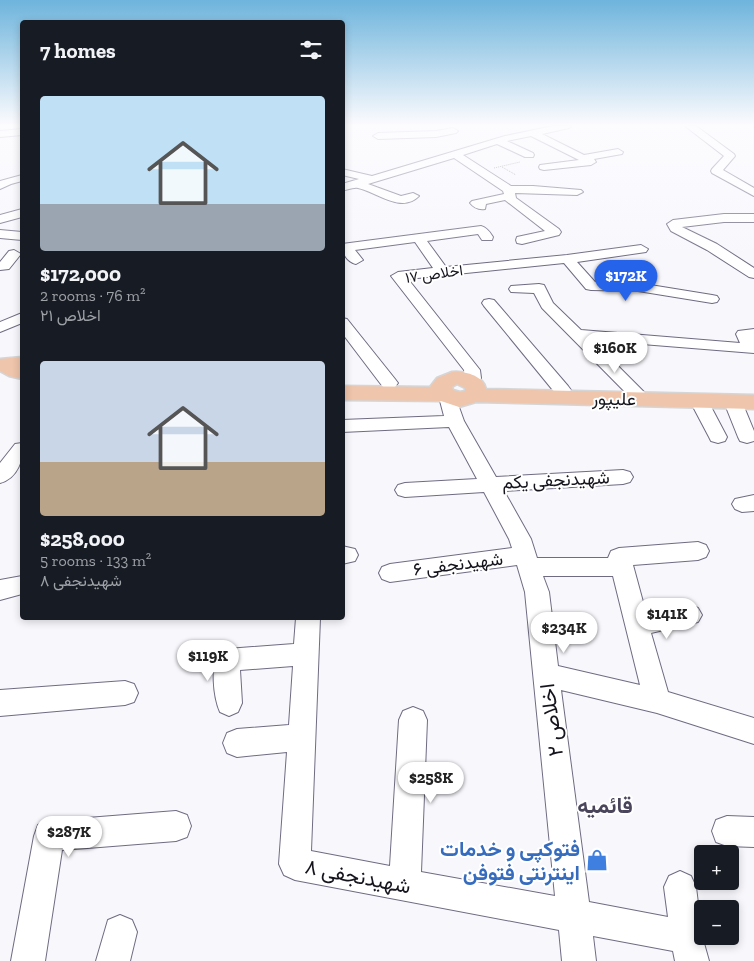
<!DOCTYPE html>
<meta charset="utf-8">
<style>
body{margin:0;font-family:"Zilla Slab",Vazirmatn,serif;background:#20242c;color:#f1f3f6;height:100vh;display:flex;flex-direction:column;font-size:19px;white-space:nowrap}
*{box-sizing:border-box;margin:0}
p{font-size:16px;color:#9ea1a6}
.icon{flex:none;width:28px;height:28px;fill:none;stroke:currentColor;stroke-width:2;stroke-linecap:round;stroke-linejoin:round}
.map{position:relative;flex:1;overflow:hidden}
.panel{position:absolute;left:20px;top:20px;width:325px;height:600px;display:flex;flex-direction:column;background:#171b24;border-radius:5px;box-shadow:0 2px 8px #0003}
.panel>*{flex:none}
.controls{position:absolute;left:694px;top:845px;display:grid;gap:10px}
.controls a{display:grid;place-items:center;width:45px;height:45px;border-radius:5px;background:#171b24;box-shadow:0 2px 8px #0003;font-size:25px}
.price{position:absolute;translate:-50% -42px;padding:0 11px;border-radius:18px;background:#fff;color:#222;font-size:16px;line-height:32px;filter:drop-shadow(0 1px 2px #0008)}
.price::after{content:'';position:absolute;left:50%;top:30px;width:15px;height:11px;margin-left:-8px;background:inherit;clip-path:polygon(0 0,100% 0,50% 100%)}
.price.active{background:#2563eb;color:#fff}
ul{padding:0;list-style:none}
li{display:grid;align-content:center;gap:10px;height:265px;padding:0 20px}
li span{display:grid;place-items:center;height:155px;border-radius:5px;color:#555}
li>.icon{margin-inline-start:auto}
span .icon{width:90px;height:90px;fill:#fffc;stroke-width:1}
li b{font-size:21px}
h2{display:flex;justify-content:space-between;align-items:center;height:60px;padding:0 20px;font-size:21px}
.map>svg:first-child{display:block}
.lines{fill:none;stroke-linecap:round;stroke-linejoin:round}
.minor-casing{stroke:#6f6b82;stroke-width:2}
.major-casing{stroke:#d5d5d6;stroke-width:3}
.path{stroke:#8a888f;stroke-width:1;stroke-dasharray:1 1;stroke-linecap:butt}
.minor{fill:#fff;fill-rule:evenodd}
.major{fill:#efc5ab;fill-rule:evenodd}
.labels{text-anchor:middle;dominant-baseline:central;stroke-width:4;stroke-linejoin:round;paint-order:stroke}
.far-street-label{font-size:15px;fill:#15131c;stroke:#fff}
.street-label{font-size:18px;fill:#15131c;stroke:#fff}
.near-street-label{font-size:21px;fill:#15131c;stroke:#fff}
.near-shop-label{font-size:21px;font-weight:bold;fill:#366cbe;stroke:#fff;text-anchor:end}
.near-neighbourhood-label{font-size:22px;font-weight:bold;fill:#4a455b;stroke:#fff}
</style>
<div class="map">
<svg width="754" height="961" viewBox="0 0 754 961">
<rect width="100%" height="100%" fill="#f8f7fc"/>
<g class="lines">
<g class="minor-casing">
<path id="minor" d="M553 126H571L569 128 542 134 584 155 618 149 623 152 622 154 594 159 596 162 591 165 544 170 540 169 539 167 540 165 579 160 531 136 507 141 533 153 534 155 533 157H525L497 144 463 155 511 186H533L581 190 583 192 577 195 515 193 516 198 559 229 561 232 559 235 522 244 517 243 516 240 517 237 545 231 505 200 486 204 485 209C479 210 474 208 470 203L472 201 504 194 503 191 454 158 368 184 401 196 413 193 419 196C401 214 377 192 358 188 353 187 347 190 342 191V184L359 179 342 175V169L372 176 505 136Z
M685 126H696L734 154 735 156 723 170 754 188V196L712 173 711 171 712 169 724 156Z
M453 128 458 131 456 133 436 137 378 139 373 136 378 133 436 131Z
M22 129V135L0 137V131Z
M22 175V181L11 184 0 189V181Z
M22 209V217L0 223V215Z
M724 214H754V222H724L682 227 717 244 754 268V278L749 277 707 250 671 231 667 224 673 220Z
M481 226C487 228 490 232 493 237L492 240H482L478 234 427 241 446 267 567 255 641 245 648 249 646 252 577 262 595 282 638 283 712 295 717 296 719 299 717 302 712 303 638 291 591 290 586 289 564 263 408 279 480 370 481 378 477 386 471 387 465 386 462 382 465 378 464 370 391 276 398 272 433 268 415 242 355 250 363 260 356 264C347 262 342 253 342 244Z
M0 230 22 232V240L0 238Z
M14 250 21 254 9 269 0 270V262L9 251Z
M539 284 544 285 553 303 581 330 740 343 736 334 738 331 754 329V353L592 340 645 393 642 397 636 398 630 397 542 308 534 293 511 292 509 289 511 286Z
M489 299 494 300 568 386 571 390 568 394 562 395 556 394 484 306 482 303 484 300Z
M22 313V323L0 332V322Z
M342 318 347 319 395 379 398 383 395 387 389 388 383 387 342 333Z
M448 392 454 393 464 421 496 477 623 470 630 472 633 477 630 482 623 484 504 491 531 539 537 558H608L611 551 619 548 698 542 706 545 709 551 706 557 698 560 633 565 646 613 690 605 698 608 702 615 698 622 651 633 668 692 754 718V744L657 713 561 690 589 902 668 917 664 887 669 876 680 871 691 876 696 887 702 936 709 961H675L673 951 593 936 596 961H562L559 930 295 880 284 875 279 864 287 752 237 757 227 753 223 743 227 733 237 729 289 725 293 666 240 670 242 703 238 712 229 716 220 712C213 696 211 667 218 652L227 649 294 644 296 618H320L311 851 390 866 399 720 403 711 413 707 423 711 427 720 421 872 555 896 525 592 517 565 390 582 382 579 379 573 382 567 390 564 512 548 509 539 484 492 405 497 398 495 395 490 398 485 405 483 477 479 449 427 342 432V420L444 416 439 397 442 393ZM543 576H613L640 685 558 666 549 592Z
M699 395 705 397 708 401 727 437 725 441 718 443 711 441 709 437 690 401 693 397Z
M733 396 739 398 742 402 754 431V441L747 443 740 441 738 437 724 402 727 398Z
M22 443C24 459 18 478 0 483V463L15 444Z
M754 495V511L742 512 735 509 732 504 735 499Z
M342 546 355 549 358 555 355 561 342 564Z
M22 576V594L0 600V580Z
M125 681 134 684 138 693 134 702 125 705 0 716V690Z
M176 811 187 815 191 826 187 837 176 841 62 850 45 961H11L34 836 38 825 49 821Z
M727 816 754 817V847L727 846 716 842 712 831 716 820Z
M120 915 132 920 137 932 130 961H96L108 920Z"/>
</g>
<g class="major-casing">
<path id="major" d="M22 357V379L9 376 0 371V359Z
M452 372C464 371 483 375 486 389L754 395V409L476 402 459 407 441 401 342 400V386L430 387 437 378ZM457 384 465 388V391L460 392 453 390 452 387Z"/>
</g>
<path class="path" d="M502 167 516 175
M494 168 520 162"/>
<use href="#minor" class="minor"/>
<use href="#major" class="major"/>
</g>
<linearGradient id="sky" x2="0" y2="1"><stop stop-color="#6eb4dc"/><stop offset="0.48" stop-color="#fcfbfe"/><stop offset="1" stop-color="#fcfbfe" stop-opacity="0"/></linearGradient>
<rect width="754" height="260" fill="url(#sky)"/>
<defs>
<g id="shop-bare" transform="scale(1.725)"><path d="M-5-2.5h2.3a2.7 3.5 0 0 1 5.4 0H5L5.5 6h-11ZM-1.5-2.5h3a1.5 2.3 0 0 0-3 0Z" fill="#3f7fe0" stroke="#fff" stroke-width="2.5" paint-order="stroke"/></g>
</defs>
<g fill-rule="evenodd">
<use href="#shop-bare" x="597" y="860"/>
</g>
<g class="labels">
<g class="far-street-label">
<text transform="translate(434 274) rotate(-8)">اخلاص ۱۷</text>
</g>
<g class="street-label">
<text transform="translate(614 399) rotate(1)">علیپور</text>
<text transform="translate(556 480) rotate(-3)">شهیدنجفی یکم</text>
<text transform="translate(458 564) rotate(-7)">شهیدنجفی ۶</text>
</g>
<g class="near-street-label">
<text transform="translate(551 720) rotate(-97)">اخلاص ۲</text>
<text transform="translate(358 876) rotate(11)">شهیدنجفی ۸</text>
</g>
<g class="near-shop-label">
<text x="580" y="848">فتوکپی و خدمات<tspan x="580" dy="24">اینترنتی فتوفن</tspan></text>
</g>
<g class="near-neighbourhood-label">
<text x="605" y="805">قائمیه</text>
</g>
</g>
</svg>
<div class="controls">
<a>+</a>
<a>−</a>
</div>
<b class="price active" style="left:626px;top:302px">$172K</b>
<b class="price" style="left:615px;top:374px">$160K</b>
<b class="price" style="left:667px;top:640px">$141K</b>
<b class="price" style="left:564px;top:654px">$234K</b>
<b class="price" style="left:208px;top:682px">$119K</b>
<b class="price" style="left:431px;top:804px">$258K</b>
<b class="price" style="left:69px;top:858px">$287K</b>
<section class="panel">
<h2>7 homes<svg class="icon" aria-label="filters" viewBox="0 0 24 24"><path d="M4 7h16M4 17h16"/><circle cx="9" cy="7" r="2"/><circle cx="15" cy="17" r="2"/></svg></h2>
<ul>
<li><span style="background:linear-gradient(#bfe0f5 70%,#9aa5b1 0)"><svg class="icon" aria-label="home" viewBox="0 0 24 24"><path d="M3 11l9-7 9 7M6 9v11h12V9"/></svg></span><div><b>$172,000</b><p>2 rooms · 76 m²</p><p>اخلاص ۲۱</p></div></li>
<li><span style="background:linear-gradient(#c9d6e8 65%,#b9a48a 0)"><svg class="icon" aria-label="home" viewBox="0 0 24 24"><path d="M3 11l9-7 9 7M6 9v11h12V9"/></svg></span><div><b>$258,000</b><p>5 rooms · 133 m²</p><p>شهیدنجفی ۸</p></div></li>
</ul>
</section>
</div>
